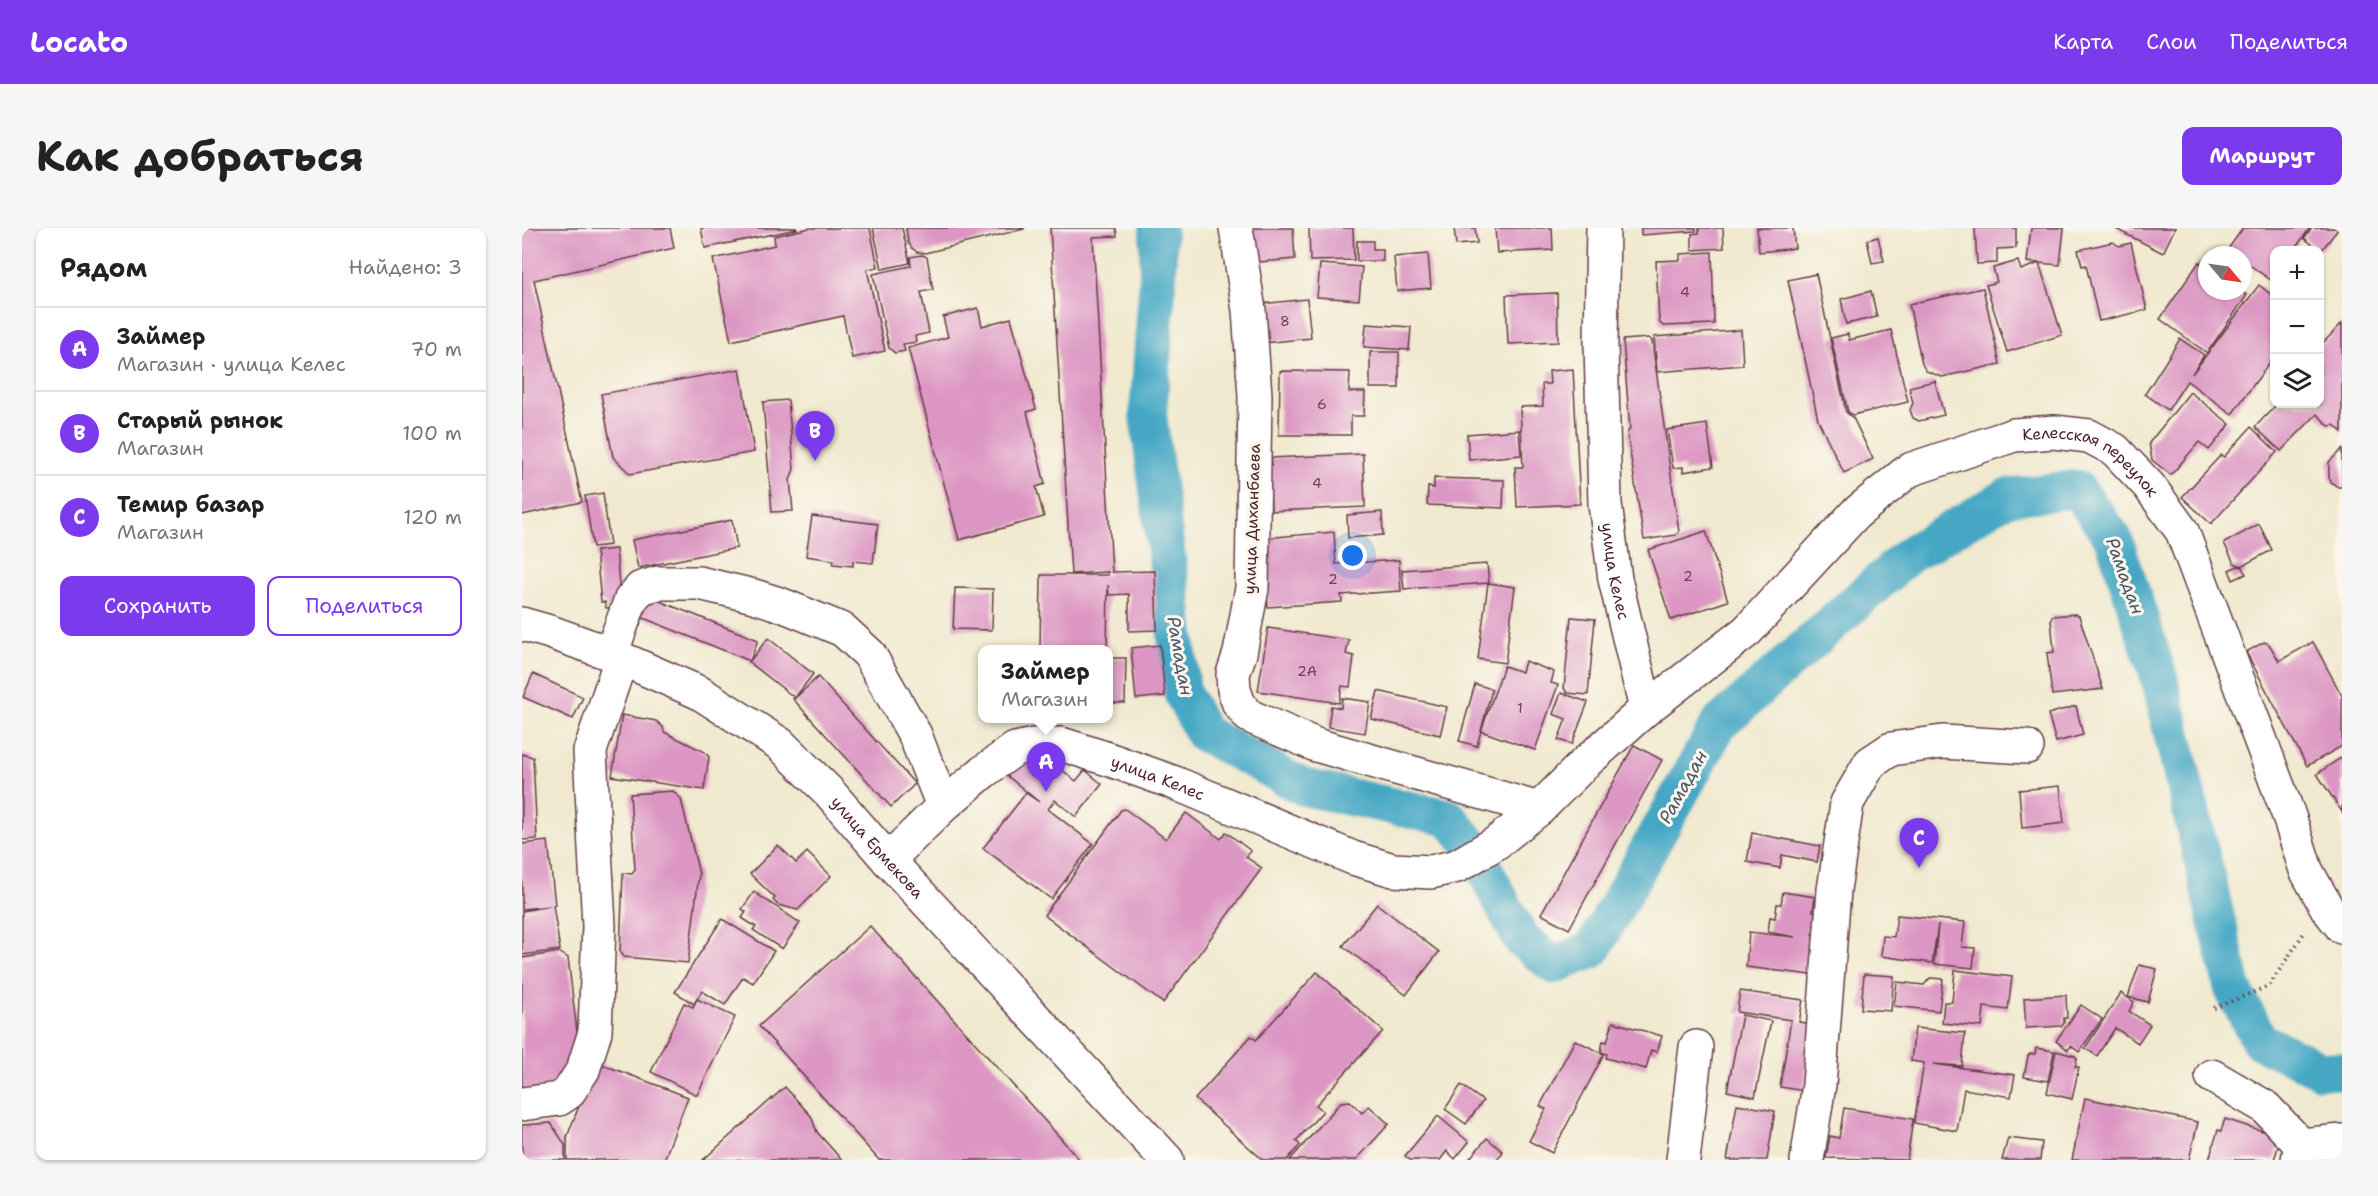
<!DOCTYPE html>
<html lang="ru">
<meta charset="utf-8">
<style>
body{margin:0;font-family:"Shantell Sans",sans-serif;background:#f6f6f6;color:#222}
.controls{position:absolute;right:18px;top:18px;display:grid;overflow:hidden;border-radius:12px;box-shadow:0 2px 4px #0004}
.controls button{width:54px;height:54px;display:grid;place-items:center;padding:0;border:0;border-bottom:2px solid #e0e0e0;background:#fff;color:#222;font:30px sans-serif}
.compass{position:absolute;left:1676px;top:18px;width:54px;height:54px;border-radius:50%;background:#fff;box-shadow:0 2px 4px #0004;rotate:119deg}
.you{position:absolute;left:831px;top:328px;width:21px;height:21px;margin:-15px;border:4px solid #fff;border-radius:50%;background:#1a73e8;box-shadow:0 0 0 9px #1a73e833}
.badge{display:grid;place-items:center;width:39px;height:39px;border-radius:50%;background:#7c3aed;color:#fff;font-size:20px;font-weight:700}
.pin{position:absolute;translate:-50% -50px;filter:drop-shadow(0 2px 3px #0008)}
.pin::after{content:'';position:absolute;top:32px;width:21px;height:18px;background:inherit;clip-path:polygon(0 0,100% 0,50% 100%)}
.popup{position:absolute;left:456px;top:417px;width:135px;height:78px;box-sizing:border-box;display:grid;place-content:center;border-radius:12px;background:#fff;filter:drop-shadow(0 2px 4px #0005);font-size:20px;white-space:nowrap;color:#767676}
.popup b{font-size:22px;color:#222}
.popup::after{content:'';position:absolute;left:50%;top:100%;margin-left:-12px;border:12px solid transparent;border-top-color:#fff}
.list{margin:0;padding:0;list-style:none}
h2{display:flex;justify-content:space-between;align-items:center;height:78px;margin:0;padding:0 24px;font-size:26px}
h2 small{font-size:20px;font-weight:400;color:#767676}
.list li{display:grid;grid-template-columns:39px 1fr auto;gap:18px;align-items:center;box-sizing:border-box;height:84px;padding:0 24px;border-top:2px solid #e0e0e0}
.list b{display:block;font-size:22px;white-space:nowrap}
.list p{margin:0;font-size:20px;white-space:nowrap;color:#767676}
.list em{font-size:20px;font-style:normal;color:#767676}
.actions{display:flex;gap:12px;padding:18px 24px}
.actions a{flex:1;padding:14px 0;border:2px solid #7c3aed;border-radius:12px;text-align:center;font-size:21px;color:#7c3aed}
.actions .main{background:#7c3aed;color:#fff}
.icon{flex:none;width:33px;height:33px;fill:none;stroke:currentColor;stroke-width:2;stroke-linecap:round;stroke-linejoin:round}
.map{position:relative;flex:none;width:1820px;height:932px;overflow:hidden;border-radius:12px}
header{display:flex;align-items:center;gap:36px;box-sizing:border-box;height:84px;padding:0 30px;background:#7c3aed;color:#fff}
header strong{font-size:28px}
nav{display:flex;gap:33px;margin-inline-start:auto;font-size:21px}
.intro{display:flex;align-items:center;justify-content:space-between;box-sizing:border-box;height:144px;padding:0 36px}
h1{margin:0;font-size:42px}
.button{padding:15px 27px;border-radius:12px;background:#7c3aed;color:#fff;font-size:21px;font-weight:700}
main{display:flex;gap:36px;padding:0 36px}
aside{flex:1;background:#fff;border-radius:12px;box-shadow:0 2px 4px #0004}
.map>svg:first-child{display:block}
.lines{fill:none;stroke-linecap:round;stroke-linejoin:round}
.canal{stroke:#44a7c4;stroke-width:38}
.building{fill:#dc96c3}
.minor-casing{stroke:#633d44;stroke-width:36}
.major-casing{stroke:#633d44;stroke-width:36}
.path{stroke:#633d44;stroke-width:4;stroke-dasharray:1.5 4.5;stroke-linecap:butt}
.minor{stroke:#fff;stroke-width:33}
.major{stroke:#fff;stroke-width:33}
.labels{text-anchor:middle;dominant-baseline:central;stroke-width:6;stroke-linejoin:round;paint-order:stroke}
.number-label{font-size:14px;fill:#6e3d51}
.street-label{font-size:16px;fill:#4a1f2b;stroke:#fbf7ec}
.water-label{font-size:18px;font-style:italic;fill:#485568;stroke:#fbf7ec}
</style>
<header>
<strong>Locato</strong>
<nav><a>Карта</a><a>Слои</a><a>Поделиться</a></nav>
</header>
<div class="intro"><h1>Как добраться</h1><a class="button">Маршрут</a></div>
<main>
<aside>
<h2>Рядом<small>Найдено: 3</small></h2>
<ul class="list">
<li><span class="badge">A</span><div><b>Займер</b><p>Магазин · улица Келес</p></div><em>70 m</em></li>
<li><span class="badge">B</span><div><b>Старый рынок</b><p>Магазин</p></div><em>100 m</em></li>
<li><span class="badge">C</span><div><b>Темир базар</b><p>Магазин</p></div><em>120 m</em></li>
</ul>
<div class="actions"><a class="main">Сохранить</a><a>Поделиться</a></div>
</aside>
<div class="map">
<svg width="1820" height="932" viewBox="0 0 1820 932">
<rect width="100%" height="100%" fill="#fbf7ec"/>
<filter id="ink" filterUnits="userSpaceOnUse"><feTurbulence type="fractalNoise" baseFrequency=".0167" numOctaves="2"/><feDisplacementMap in="SourceGraphic" scale="12" xChannelSelector="R" yChannelSelector="G"/><feConvolveMatrix kernelMatrix="1 2 1 2 8 2 1 2 1" color-interpolation-filters="sRGB"/></filter>
<filter id="wash" filterUnits="userSpaceOnUse"><feTurbulence type="fractalNoise" baseFrequency=".008" numOctaves="4" result="noise"/><feDisplacementMap in="SourceGraphic" scale="24" xChannelSelector="R" yChannelSelector="G"/><feGaussianBlur stdDeviation="1.35" result="paint"/><feColorMatrix in="noise" values="0 0 0 0 0 0 0 0 0 0 0 0 0 0 0 0 0 1.4 0 .05"/><feComposite in="paint" operator="in"/></filter>
<g filter="url(#wash)">
<rect width="100%" height="100%" fill="#f0e9cf"/>
<g class="lines">
<path class="canal" d="M636,0V47L626,187L649,360L660,464L681,505L781,559L927,590L950,618L999,711L1032,737L1070,722L1197,496L1388,326L1485,269L1555,261L1592,311L1637,449L1711,761L1738,813L1799,842L1820,843"/>
</g>
<g id="blocks">
<g class="building">
<path d="M0,0H148L152,20L12,52L60,274L0,287Z"/>
<path d="M179,0H274L275,1L183,20Z"/>
<path d="M288,0H348L356,39L345,41L363,123L330,130L321,88L209,113L191,31L253,17L252,8Z"/>
<path d="M351,0H380L388,35L360,41Z"/>
<path d="M384,0H502V1L403,25L395,24L390,20L386,14Z"/>
<path d="M528,0H594L595,8L571,9L590,344L633,343L635,402L607,403V366L587,367L586,357L585,422H518L519,347H586V344L549,346Z"/>
<path d="M723,0H771L773,31L726,35Z"/>
<path d="M787,0H831L832,32L788,33Z"/>
<path d="M932,0H953L955,15L934,17Z"/>
<path d="M973,0H1030L1031,22L975,25Z"/>
<path d="M1119,0H1174V3L1119,7Z"/>
<path d="M1177,0H1201L1202,20L1170,22V6L1177,5Z"/>
<path d="M1235,0H1271L1273,20L1237,24Z"/>
<path d="M1453,0H1494V20L1475,21V35L1455,36Z"/>
<path d="M1509,0H1542L1538,37L1505,34Z"/>
<path d="M1592,0H1653L1641,25Z"/>
<path d="M1721,0H1788L1772,22H1752V50L1750,53L1721,32V27H1714L1706,21Z"/>
<path d="M1790,0H1817L1799,23L1782,10Z"/>
<path d="M1356,9L1362,33L1350,35L1345,12Z"/>
<path d="M835,13H851V21H861V33H835Z"/>
<path d="M1591,14L1597,18L1609,15L1625,82L1577,93L1564,37L1560,38L1556,22Z"/>
<path d="M1190,24L1192,96L1141,98L1137,94L1134,33L1158,32V26Z"/>
<path d="M906,26L909,60L875,63L872,29Z"/>
<path d="M400,27L405,29L411,62L399,64L407,105L393,108L394,114L381,116L383,123L373,125L367,120L351,46L389,38L388,29Z"/>
<path d="M1496,33L1499,42L1517,35L1540,107L1485,124L1464,57L1475,54L1471,40Z"/>
<path d="M1677,34L1685,39V63H1719L1725,67L1685,125L1638,91Z"/>
<path d="M798,36L840,39L837,72L795,69Z"/>
<path d="M1294,46L1324,184L1331,190L1351,231L1322,245L1296,192L1266,52Z"/>
<path d="M1737,57L1752,69V129L1710,186L1665,153L1646,182L1623,166L1658,111L1682,127L1670,146Z"/>
<path d="M1461,60L1478,136L1420,149L1404,143L1400,136L1387,76Z"/>
<path d="M1349,63L1355,89L1324,96L1319,71Z"/>
<path d="M1035,65L1036,114L986,116L984,67Z"/>
<path d="M785,71L789,110L741,115L738,76Z"/>
<path d="M456,80L460,98L489,90L514,181L505,184L523,256L514,259L522,289L437,312L386,120L426,109L421,89Z"/>
<path d="M1820,95V204L1812,197L1807,198L1795,186L1759,223L1733,199L1755,176H1798V118Z"/>
<path d="M844,96L889,99L887,122L842,119Z"/>
<path d="M1219,102L1221,137L1135,144L1132,109Z"/>
<path d="M1369,102L1386,174L1331,187L1326,184L1309,110L1326,106L1327,112Z"/>
<path d="M1127,110L1130,113L1157,304L1154,307L1122,312L1105,205L1108,201L1101,112Z"/>
<rect x="848" y="124" width="29" height="36"/>
<path d="M218,141L232,224L108,246L91,229L79,166Z"/>
<path d="M1051,141L1058,276L995,279L993,239H1001L998,179L1021,178L1020,156H1028L1027,143Z"/>
<path d="M758,143L828,144L827,164H843L842,188H829V207H757Z"/>
<path d="M1413,153L1422,187L1397,193L1391,190L1388,182L1391,175L1387,159Z"/>
<path d="M1668,164L1708,196L1687,222L1677,214L1649,247L1630,232L1627,215Z"/>
<path d="M266,172L272,241L268,252L271,283L250,284L241,174Z"/>
<path d="M1185,196L1191,239L1161,244V239L1151,240L1145,202Z"/>
<path d="M1729,199L1755,224L1689,296L1660,269L1699,227L1702,229Z"/>
<path d="M997,202L999,227L947,232L945,206Z"/>
<path d="M1820,221V259H1816L1809,254L1807,249V234Z"/>
<path d="M841,226L843,279L749,283L747,230Z"/>
<path d="M912,250L982,252L981,280L905,277L906,259L912,260Z"/>
<path d="M81,265L88,317L71,319L63,268Z"/>
<path d="M860,284L861,307L826,310L825,287Z"/>
<path d="M290,288L356,296L351,335L331,333V338L311,336L312,332L284,328Z"/>
<path d="M210,292L215,320L116,340L110,312Z"/>
<path d="M1737,296L1750,322L1720,338L1712,335L1702,315Z"/>
<path d="M1184,303L1206,373L1149,392L1126,322Z"/>
<path d="M812,304L814,336L877,332L879,363L819,367L820,374L746,379L741,310Z"/>
<path d="M94,321L99,379L84,380L83,374H79L74,323Z"/>
<path d="M965,336L967,355L882,361L880,342Z"/>
<path d="M1716,338L1721,339L1724,346L1711,352L1707,342Z"/>
<path d="M966,355L993,359L983,435L956,431Z"/>
<path d="M433,360L471,361L470,402L431,401Z"/>
<path d="M122,367L236,412L228,433L114,387Z"/>
<path d="M1553,386L1557,388L1581,461L1530,467L1525,425L1532,424L1529,391L1530,388Z"/>
<path d="M1049,389L1073,391L1066,467L1045,465L1042,460Z"/>
<path d="M746,400L827,412L824,426L832,428L828,459L820,458L817,475L736,463Z"/>
<path d="M246,410L291,446L273,470L296,449L393,556L369,579L271,471L273,470L227,434Z"/>
<path d="M1742,414L1747,416L1757,433L1791,414L1820,468V518L1785,538L1724,424Z"/>
<path d="M638,417L643,468L614,471L609,420Z"/>
<path d="M587,430H604L603,475H587Z"/>
<path d="M1003,433L1032,444L1029,455L1036,457L1013,522L959,503L982,438L1000,444Z"/>
<path d="M11,446L61,469L51,491L1,469Z"/>
<path d="M953,456L970,461L955,518L937,513Z"/>
<path d="M856,463L925,479L918,507L849,491Z"/>
<path d="M1039,465L1066,474L1050,516L1036,512L1044,491L1031,486Z"/>
<path d="M820,470L848,474L843,505L806,499L809,478L819,480Z"/>
<path d="M1554,478L1561,507L1534,514L1526,486Z"/>
<path d="M100,487L134,493L141,499L142,504L183,524L187,529L182,562L90,548Z"/>
<path d="M1112,517L1140,532L1047,701L1019,686Z"/>
<path d="M519,525L554,553L563,542L580,556L554,589L533,572L526,581L571,616L529,671L461,620L504,565L517,574L483,546Z"/>
<path d="M0,526L11,529L15,611L0,612Z"/>
<path d="M1820,529V584L1795,546Z"/>
<path d="M1538,558L1542,595L1500,600L1497,562Z"/>
<path d="M151,563L159,571L177,646L166,735L102,729L98,723L101,645L110,646L113,641L108,566Z"/>
<path d="M603,581L644,611L664,585L699,611L704,604L729,623L724,629L740,640L641,775L522,687L599,582Z"/>
<path d="M1230,605L1298,618L1295,634L1260,627L1258,640L1225,634Z"/>
<path d="M26,613L33,677H31L38,722L0,727V683L28,678L0,681V616Z"/>
<path d="M256,617L274,635L285,624L309,648L276,682L256,677L251,672L253,670L228,646Z"/>
<path d="M232,664L278,695L260,721L231,702L234,699L220,690L224,684L220,681Z"/>
<path d="M1261,664L1293,669L1291,683L1298,684L1289,747L1224,739L1227,704L1273,709L1246,704L1248,689L1253,690L1255,676H1259Z"/>
<path d="M855,676L917,724L884,767L821,718Z"/>
<path d="M1375,687L1443,694L1440,719L1453,720L1451,740L1412,736L1416,697L1410,735L1359,728L1361,708L1372,709Z"/>
<path d="M200,691L252,723L231,755L221,749L203,777L180,763L172,776L153,764Z"/>
<path d="M348,698L558,932H357L237,798Z"/>
<path d="M37,724L46,730L57,820L50,821L53,848L43,857L0,867V730Z"/>
<path d="M1617,737L1635,741L1626,774L1606,769Z"/>
<path d="M1433,742L1490,749L1486,782L1462,779L1460,799L1420,795L1422,774H1430Z"/>
<path d="M795,744L861,803L794,877L801,883L774,913L778,917L765,932H741L673,871L729,808L734,812Z"/>
<path d="M1342,746L1372,748L1369,783L1339,781Z"/>
<path d="M1408,750L1421,751L1417,783L1372,778L1375,754L1402,757Z"/>
<path d="M1218,763L1281,772L1277,794L1292,796L1282,863L1258,859L1269,792L1215,784Z"/>
<path d="M1599,765L1612,774L1607,783L1628,797L1616,815L1593,800L1575,828L1563,820Z"/>
<path d="M1544,767L1545,790H1542V795L1540,798L1504,800L1502,770Z"/>
<path d="M175,771L213,789L175,867L129,844L162,775L171,779Z"/>
<path d="M1559,777L1580,791L1557,824L1549,818L1546,822L1534,813Z"/>
<path d="M1220,787L1249,793L1233,869L1205,863Z"/>
<path d="M1091,794L1140,808L1135,824L1129,822L1124,841L1084,830L1085,826L1079,824L1081,813L1085,814Z"/>
<path d="M1393,800L1443,805L1440,838L1411,836L1493,847L1489,869L1442,861L1435,903L1392,895L1402,835L1389,833Z"/>
<path d="M1053,812L1082,826L1030,925L1007,913L1024,881L1018,878Z"/>
<path d="M1514,820L1532,823L1526,853L1502,849L1506,828L1508,826H1513Z"/>
<path d="M1534,823L1553,828L1555,831L1553,839H1557L1550,871L1525,865Z"/>
<path d="M74,834L166,869L142,932H45V909Z"/>
<path d="M939,857L961,873L944,896L923,881Z"/>
<path d="M263,859L289,888L295,904L320,932H181Z"/>
<path d="M1563,870L1676,894L1667,932H1550Z"/>
<path d="M828,873L840,885L847,878L867,896L834,932H768L819,874Z"/>
<path d="M1215,876L1253,883L1245,932H1205Z"/>
<path d="M1322,880L1391,891L1385,932L1304,930L1308,908L1317,910Z"/>
<path d="M916,888L947,914L933,931L925,923L918,932H888L883,928Z"/>
<path d="M1703,891L1759,909L1752,932H1687L1696,902L1699,903Z"/>
<path d="M29,895L43,917V932H0V897Z"/>
<path d="M965,910L981,924L974,932H951L948,930Z"/>
<path d="M1486,910L1520,914L1518,932H1480Z"/>
</g>
</g>
</g>
<g filter="url(#ink)">
<use href="#blocks" fill-opacity="0" stroke="#633d44" stroke-width="1.5"/>
<g class="lines">
<defs>
<g id="minor">
<path d="M714,0L727,82L733,168L730,360L718,425L711,446L712,462L717,476L727,488L794,517L1017,581"/>
<path id="s1" d="M1081,0L1079,115L1083,276L1093,351L1124,481"/>
<path d="M89,426L109,371L119,360L136,355H177L232,368L260,377L321,402L347,426L393,507L421,578"/>
<path id="s2" d="M366,632L421,578L461,544L493,521L511,517L539,516L586,531L653,555L831,630L871,642L909,644L935,638L974,615L1017,581L1063,535L1124,481L1225,403L1333,286L1387,242L1492,207L1532,204L1567,208L1593,222L1627,258L1660,303L1767,588L1784,642L1805,680L1820,699"/>
<path d="M1690,848L1743,879L1779,917L1776,932"/>
<path d="M0,876L37,871L46,865L61,842L73,804L77,698L68,523L99,431"/>
<path d="M1779,917L1820,913"/>
<path d="M1161,932L1174,819"/>
<path d="M1285,932L1297,857L1312,662L1325,575L1348,535L1369,521L1421,514L1505,519"/>
</g>
<g id="major">
<path id="s3" d="M0,396L28,404L89,426L178,465L258,516L307,564L366,632L645,932"/>
</g>
</defs>
<use href="#minor" class="minor-casing"/>
<use href="#major" class="major-casing"/>
<path class="path" d="M1692,780L1747,758L1782,705"/>
<use href="#minor" class="minor"/>
<use href="#major" class="major"/>
</g>
</g>
<g class="labels">
<g class="number-label">
<text x="1163" y="64">4</text>
<text x="763" y="93">8</text>
<text x="800" y="176">6</text>
<text x="795" y="255">4</text>
<text x="1166" y="348">2</text>
<text x="811" y="351">2</text>
<text x="785" y="443">2А</text>
<text x="998" y="480">1</text>
</g>
<g class="street-label">
<text stroke="none"><textPath href="#s2" startOffset="1436">Келесская переулок</textPath></text>
<text transform="translate(730 291) rotate(-88)">улица Диханбаева</text>
<text stroke="none"><textPath href="#s1" startOffset="344">улица Келес</textPath></text>
<text stroke="none"><textPath href="#s2" startOffset="318">улица Келес</textPath></text>
<text stroke="none"><textPath href="#s3" startOffset="428">улица Ермекова</textPath></text>
</g>
<g class="water-label">
<text transform="translate(1603 348) rotate(70)">Рамадан</text>
<text transform="translate(658 428) rotate(80)">Рамадан</text>
<text transform="translate(1161 559) rotate(-61)">Рамадан</text>
</g>
</g>
</svg>
<div class="controls">
<button>+</button>
<button>−</button>
<button><svg class="icon" aria-label="layers" viewBox="0 0 24 24"><path d="M12 4l9 5-9 5-9-5zM3 14l9 5 9-5"/></svg></button>
</div>
<svg class="compass" viewBox="-18 -18 36 36"><path d="M0-13l5 13h-10z" fill="#e53935"/><path d="M0 13l5-13h-10z" fill="#767676"/></svg>
<div class="you"></div>
<div class="pin badge" style="left:524px;top:564px">A</div>
<div class="popup"><b>Займер</b>Магазин</div>
<div class="pin badge" style="left:293px;top:233px">B</div>
<div class="pin badge" style="left:1397px;top:640px">C</div>
</div>
</main>
